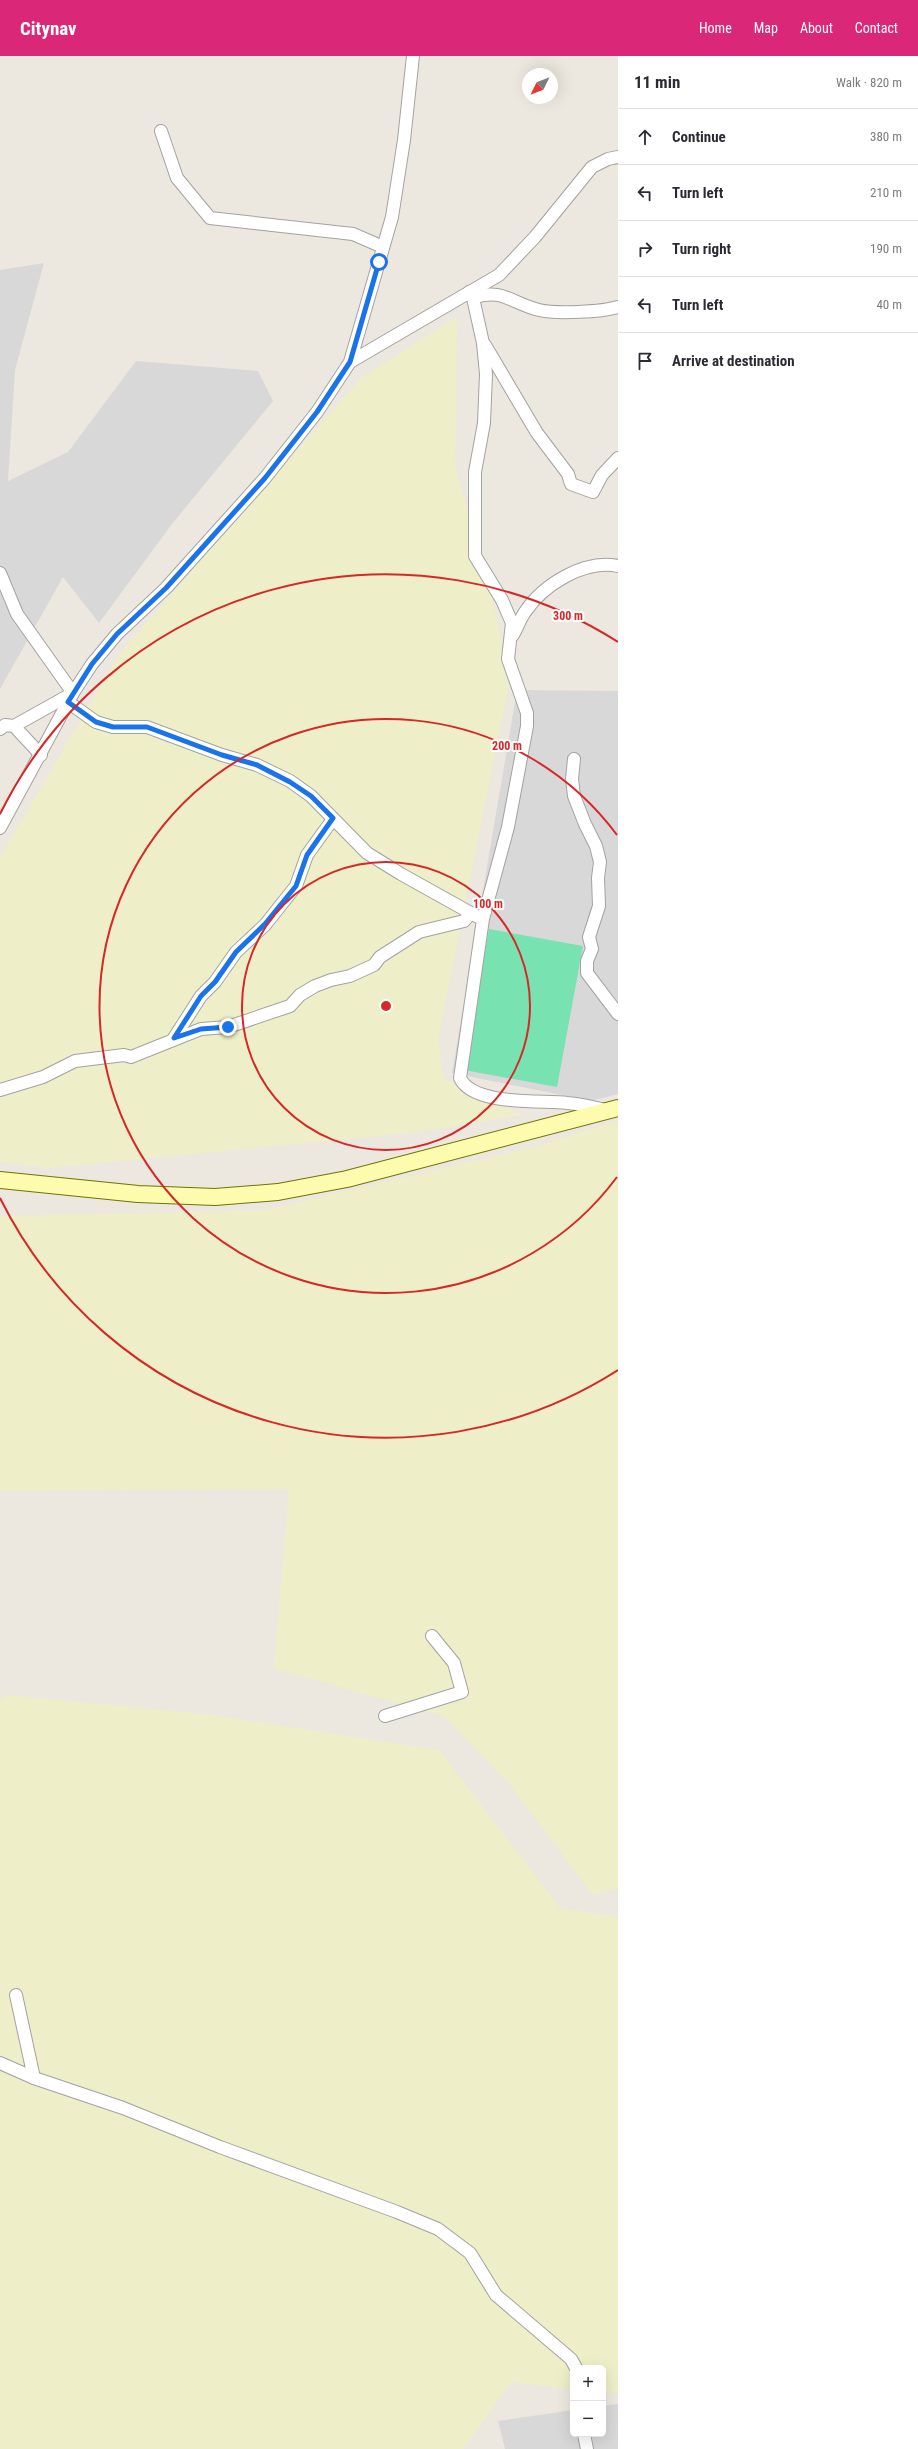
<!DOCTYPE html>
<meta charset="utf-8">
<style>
body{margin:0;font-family:"Roboto Condensed",sans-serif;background:#f7f7f7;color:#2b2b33}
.controls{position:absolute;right:12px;bottom:12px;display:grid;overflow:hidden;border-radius:6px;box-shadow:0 4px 16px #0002}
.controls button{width:36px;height:36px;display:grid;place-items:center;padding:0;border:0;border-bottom:1px solid #e1e1e2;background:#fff;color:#2b2b33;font:20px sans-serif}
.compass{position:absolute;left:522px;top:12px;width:36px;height:36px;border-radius:50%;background:#fff;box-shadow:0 4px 16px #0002;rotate:227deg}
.stop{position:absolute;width:12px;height:12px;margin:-9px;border:3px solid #1a73e8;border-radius:50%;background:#fff}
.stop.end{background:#1a73e8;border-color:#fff;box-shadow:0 1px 4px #0008}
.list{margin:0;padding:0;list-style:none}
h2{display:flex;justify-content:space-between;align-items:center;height:52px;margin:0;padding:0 16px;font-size:17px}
h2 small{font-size:13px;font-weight:400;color:#7c7c81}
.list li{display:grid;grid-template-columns:26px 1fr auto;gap:12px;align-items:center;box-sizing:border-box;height:56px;padding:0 16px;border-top:1px solid #e1e1e2}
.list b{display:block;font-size:15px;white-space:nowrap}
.list em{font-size:13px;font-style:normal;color:#7c7c81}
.icon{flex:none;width:22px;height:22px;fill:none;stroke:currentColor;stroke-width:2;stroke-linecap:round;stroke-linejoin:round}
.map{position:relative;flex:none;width:618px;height:2393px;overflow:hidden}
header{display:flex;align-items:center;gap:24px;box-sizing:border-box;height:56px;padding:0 20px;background:#db2777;color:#fff}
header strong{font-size:19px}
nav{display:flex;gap:22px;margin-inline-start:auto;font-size:14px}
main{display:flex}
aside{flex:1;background:#fff}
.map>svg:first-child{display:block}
.residential{fill:#d9d8d8}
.farmland{fill:#eeeec9}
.pitch{fill:#78e2b1}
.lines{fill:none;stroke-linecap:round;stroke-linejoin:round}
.street-casing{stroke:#a2a2a2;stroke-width:14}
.secondary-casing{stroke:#6f7400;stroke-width:18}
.street{stroke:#fff;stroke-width:12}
.secondary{stroke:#fcfbae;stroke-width:16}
.route{stroke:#1a73e8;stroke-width:5}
.ring{fill:none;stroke:#d62828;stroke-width:2}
.centre{fill:#d62828;stroke:#fff;stroke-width:2}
.ring-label{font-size:12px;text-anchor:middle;font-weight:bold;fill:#d62828;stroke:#fff;stroke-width:4;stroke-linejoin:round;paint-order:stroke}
</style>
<header>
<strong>Citynav</strong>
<nav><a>Home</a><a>Map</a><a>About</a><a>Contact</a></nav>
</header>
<main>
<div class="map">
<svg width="618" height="2393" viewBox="0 0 618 2393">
<rect width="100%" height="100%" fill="#ede8df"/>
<g class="residential">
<path d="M44,207L15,314L8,425L68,396L136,305L258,315L273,345L172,468L99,567L63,521L0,633V214Z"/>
<path d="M517,634L618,635V1038L591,1045L452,1017Z"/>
<path d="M618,2348V2393H505L498,2365L573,2354V2378H603V2350Z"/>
</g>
<g class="farmland">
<path d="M457,261L455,411L492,540L509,626L438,984L443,1022L522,1059L417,1076L49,1112L0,1106V802L120,597L361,322Z"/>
<path d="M618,1065V1833L592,1838L508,1726L443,1660L274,1612L289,1433L0,1435V1160L266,1154L537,1090Z"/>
<path d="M7,1639L213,1659L439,1694L560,1852L618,1861V2338L603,2336V2312H573V2333L511,2326L463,2393H0V1643Z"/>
</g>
<path class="pitch" d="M489,873L583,890L557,1031L464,1014Z"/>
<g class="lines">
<defs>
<g id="street">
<path d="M161,75L177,122L210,162L353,178L383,191"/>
<path d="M469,236L473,242L483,287L486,318L484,367L475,416V500L502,544L512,567L508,603L527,657V670L508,771L483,863L460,1022C473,1050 541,1044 567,1047C580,1048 593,1051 606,1054"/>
<path d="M473,242C501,231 513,248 539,254C555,258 603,256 618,251"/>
<path d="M485,289L537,377L568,418L571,428L593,436L602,419L618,402"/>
<path d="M350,306L499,219L535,181L592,111L608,103L618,101"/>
<path d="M0,517L17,558L73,637L14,670"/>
<path d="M513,579C517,572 520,563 525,556C543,529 584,503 618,510"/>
<path d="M68,646L96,666L113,671H147L222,699L257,709L290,725L311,740L367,797L401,818L478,861"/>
<path d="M0,673L5,669L14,670L41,699"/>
<path d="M574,703L572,723L574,740L585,768L596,790L600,806L598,822L599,850L589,881L592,893L587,905V917L618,958"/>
<path d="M0,772L73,637L92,608L117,578L166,532L265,422L317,356L350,306L392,161L404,84L413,0"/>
<path d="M174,982L201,940L215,926L236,896L265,869L296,830L307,799L333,763"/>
<path d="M0,1034L43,1021L75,1005L124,999L131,1001L201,973L228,971L290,950L300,939L315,930L331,924L350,920L374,909L380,901L419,876L464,865L470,858"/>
<path d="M385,1660L462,1636L454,1607L432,1580"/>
<path d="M16,1939L34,2022"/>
<path d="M0,2007L34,2022L123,2052L220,2091L397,2156L438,2173L470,2197L496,2239L571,2303L576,2312"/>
<path d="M584,2378L587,2393"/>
</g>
<path id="secondary" d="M0,1124L138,1138L215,1141L278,1136L347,1123L618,1052"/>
</defs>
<use href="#street" class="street-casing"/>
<use href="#secondary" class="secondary-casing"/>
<use href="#street" class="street"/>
<use href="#secondary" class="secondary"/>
</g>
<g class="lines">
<path class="route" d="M228,971L201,973L174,982L201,940L215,926L236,896L265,868L296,830L307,799L333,762L311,740L290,726L257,709L222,699L147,671H113L96,666L68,646L92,608L117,578L166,532L265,422L317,356L350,306L379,206"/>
</g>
<g class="ring">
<circle cx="386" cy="950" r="144"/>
<path d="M617 1121A287 287 0 1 1 617 779"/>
<path d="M618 1314A431 431 0 0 1 0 1142M0 758A431 431 0 0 1 618 586"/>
</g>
<circle cx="386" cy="950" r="6" class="centre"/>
<g class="ring-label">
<text x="568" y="564">300 m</text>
<text x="507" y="694">200 m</text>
<text x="488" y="852">100 m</text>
</g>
</svg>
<div class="controls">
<button>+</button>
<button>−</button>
</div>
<svg class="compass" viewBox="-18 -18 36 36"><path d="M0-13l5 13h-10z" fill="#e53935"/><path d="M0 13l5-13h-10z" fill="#7c7c81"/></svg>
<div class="stop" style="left:379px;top:206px"></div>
<div class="stop end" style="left:228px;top:971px"></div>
</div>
<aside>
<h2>11 min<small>Walk · 820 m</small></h2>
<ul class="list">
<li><svg class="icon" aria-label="ahead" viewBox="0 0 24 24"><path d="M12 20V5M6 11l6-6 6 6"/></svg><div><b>Continue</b></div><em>380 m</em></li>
<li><svg class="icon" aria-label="left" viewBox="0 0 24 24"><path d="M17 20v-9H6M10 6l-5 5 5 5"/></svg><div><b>Turn left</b></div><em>210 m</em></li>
<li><svg class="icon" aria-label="right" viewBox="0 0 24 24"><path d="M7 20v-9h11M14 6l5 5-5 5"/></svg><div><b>Turn right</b></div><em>190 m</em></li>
<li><svg class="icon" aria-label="left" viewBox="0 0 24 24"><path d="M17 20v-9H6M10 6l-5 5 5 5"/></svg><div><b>Turn left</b></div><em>40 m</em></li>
<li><svg class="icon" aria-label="arrive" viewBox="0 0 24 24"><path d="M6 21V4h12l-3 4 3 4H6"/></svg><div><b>Arrive at destination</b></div></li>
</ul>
</aside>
</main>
